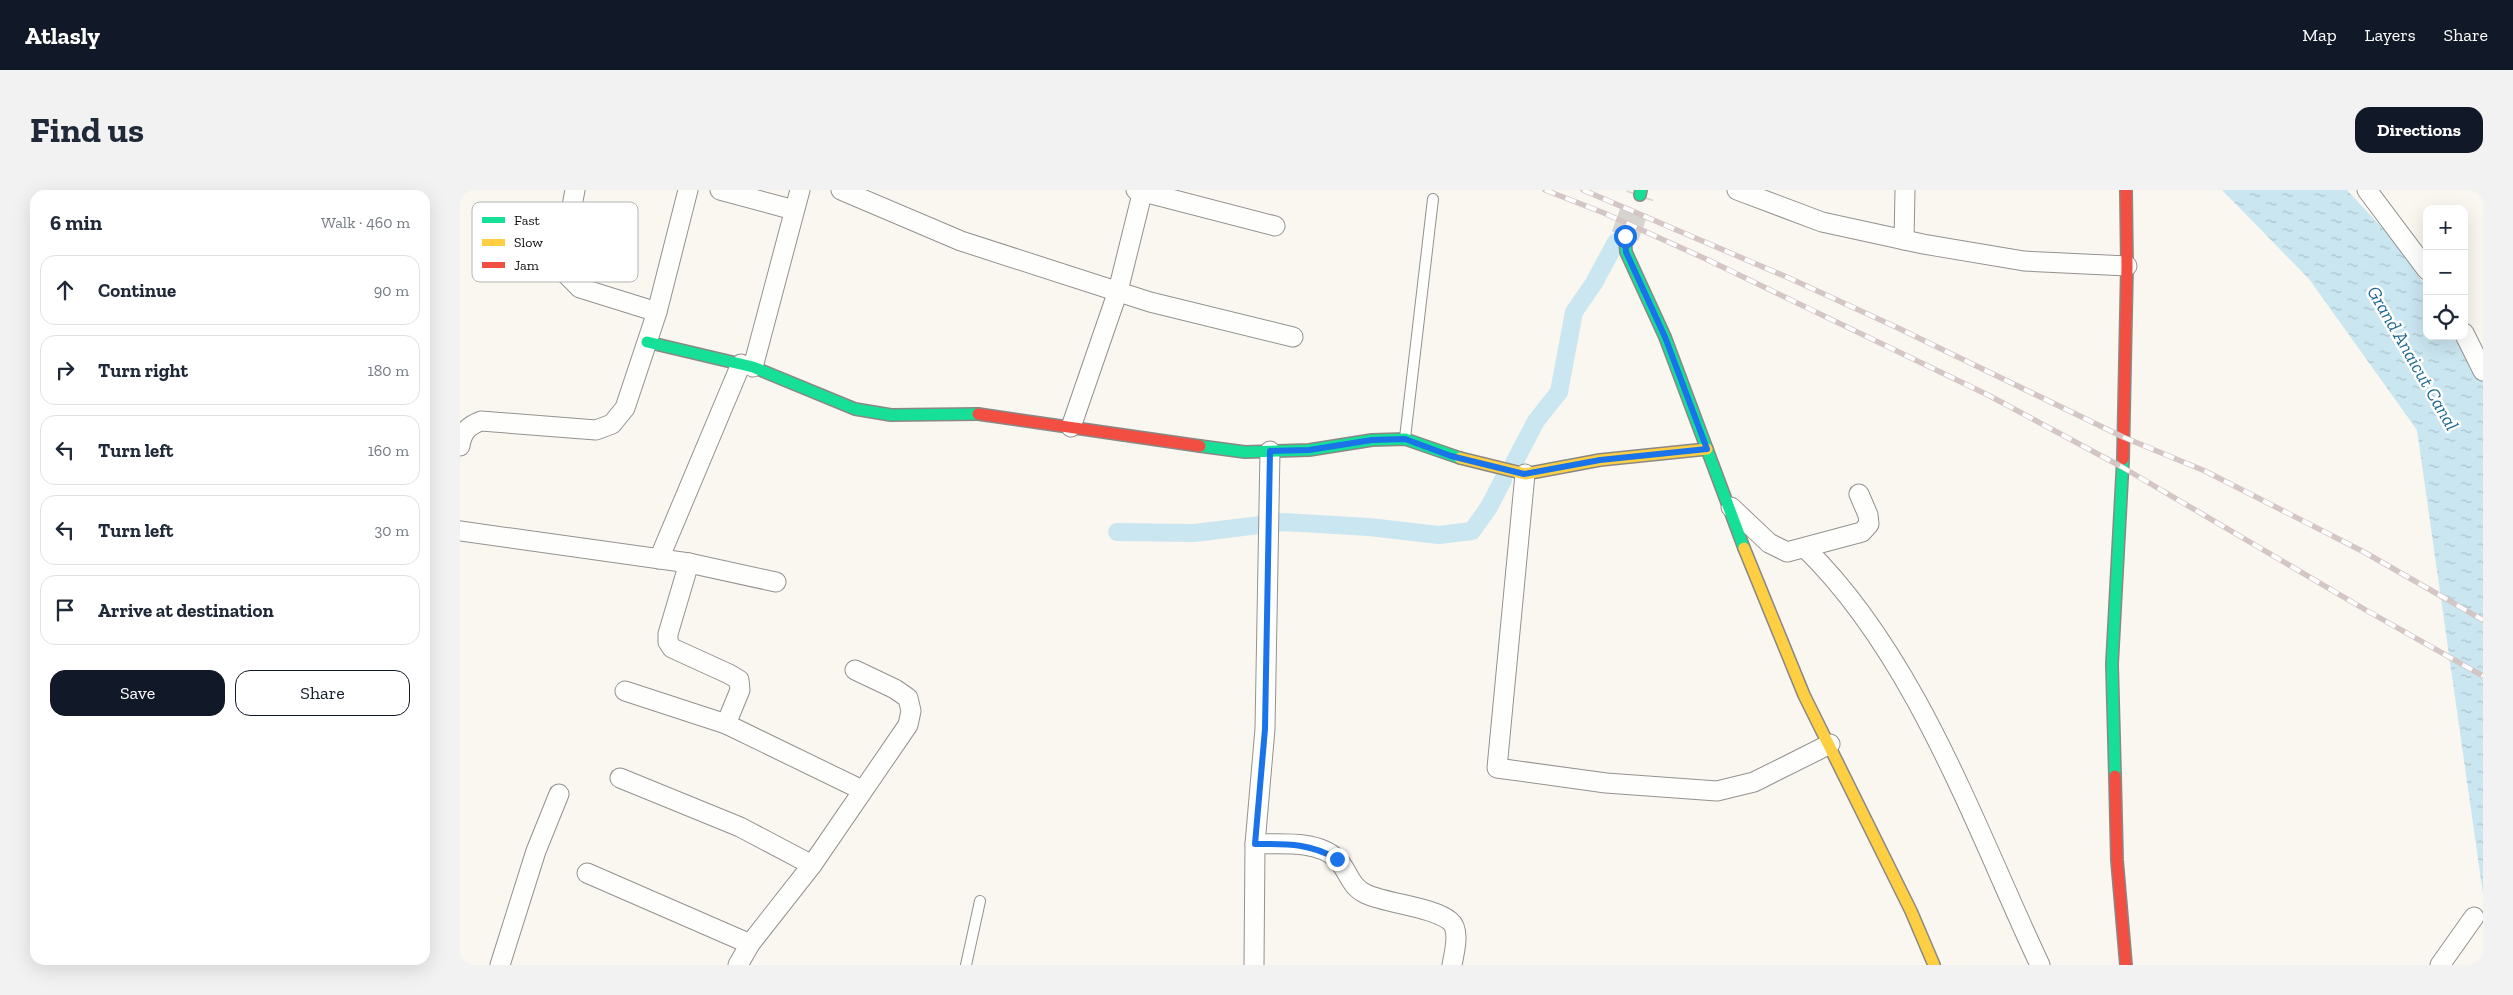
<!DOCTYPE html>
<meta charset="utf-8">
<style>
body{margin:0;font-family:"Zilla Slab",serif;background:#f2f2f3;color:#1f2937}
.controls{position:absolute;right:15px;top:15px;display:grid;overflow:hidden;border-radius:10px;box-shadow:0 5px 20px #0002}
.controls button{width:45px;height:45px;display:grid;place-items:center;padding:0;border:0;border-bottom:1px solid #e0e1e3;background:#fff;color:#1f2937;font:25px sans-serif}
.stop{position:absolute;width:15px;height:15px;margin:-11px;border:4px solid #1a73e8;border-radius:50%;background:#fff}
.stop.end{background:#1a73e8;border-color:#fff;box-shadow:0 1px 5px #0008}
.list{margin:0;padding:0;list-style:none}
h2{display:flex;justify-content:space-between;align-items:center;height:65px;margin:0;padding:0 20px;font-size:21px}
h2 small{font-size:16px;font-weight:400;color:#747a83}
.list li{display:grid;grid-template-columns:32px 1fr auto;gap:15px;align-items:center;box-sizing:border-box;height:70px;margin:0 10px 10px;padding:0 10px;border:1px solid #e0e1e3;border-radius:15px}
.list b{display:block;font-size:19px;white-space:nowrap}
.list em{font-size:16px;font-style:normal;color:#747a83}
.actions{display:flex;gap:10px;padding:15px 20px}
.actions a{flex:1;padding:11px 0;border:1px solid #111827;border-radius:15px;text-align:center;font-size:18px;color:#111827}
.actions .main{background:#111827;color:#fff}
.icon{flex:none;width:28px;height:28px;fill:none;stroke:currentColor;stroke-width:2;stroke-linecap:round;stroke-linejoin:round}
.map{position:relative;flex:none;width:2023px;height:775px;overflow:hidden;border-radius:15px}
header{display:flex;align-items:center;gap:30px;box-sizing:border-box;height:70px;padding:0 25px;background:#111827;color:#fff}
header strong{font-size:24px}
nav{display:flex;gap:28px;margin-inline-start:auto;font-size:18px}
.intro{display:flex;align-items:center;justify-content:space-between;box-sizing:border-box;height:120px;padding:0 30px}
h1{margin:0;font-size:35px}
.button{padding:12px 22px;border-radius:15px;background:#111827;color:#fff;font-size:18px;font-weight:700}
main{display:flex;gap:30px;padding:0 30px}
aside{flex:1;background:#fff;border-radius:15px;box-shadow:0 5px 20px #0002}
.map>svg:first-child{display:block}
.water{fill:url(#water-ripples)}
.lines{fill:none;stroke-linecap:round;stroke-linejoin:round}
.canal{stroke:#cae6f1;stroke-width:18}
.secondary-tunnel{stroke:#d6d4ce;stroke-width:28;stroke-dasharray:28 14;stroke-linecap:butt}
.lane-casing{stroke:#93928f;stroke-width:12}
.street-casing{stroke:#93928f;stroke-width:21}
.fast-casing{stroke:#8a8885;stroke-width:14}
.slow-casing{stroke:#8a8885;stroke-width:14}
.jam-casing{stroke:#8a8885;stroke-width:14}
.lane{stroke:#fefefd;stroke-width:10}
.street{stroke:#fefefd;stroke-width:19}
.fast{stroke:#16e098;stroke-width:11}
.slow{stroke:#ffcf43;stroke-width:11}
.jam{stroke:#f24e42;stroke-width:11}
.rail-casing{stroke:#d5c6c6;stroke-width:5.5}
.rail{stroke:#fff;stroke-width:4;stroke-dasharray:11;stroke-linecap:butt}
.route{stroke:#1a73e8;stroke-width:6}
.labels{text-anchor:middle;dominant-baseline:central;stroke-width:5;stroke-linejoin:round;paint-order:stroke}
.water-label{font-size:19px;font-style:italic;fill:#1f6893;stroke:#fff}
.key{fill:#fff;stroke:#b6b6b6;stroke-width:1}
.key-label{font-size:14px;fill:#0c0c0c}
</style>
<header>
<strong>Atlasly</strong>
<nav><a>Map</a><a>Layers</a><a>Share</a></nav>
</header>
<div class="intro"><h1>Find us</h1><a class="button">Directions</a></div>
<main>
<aside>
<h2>6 min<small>Walk · 460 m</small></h2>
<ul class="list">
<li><svg class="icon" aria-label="ahead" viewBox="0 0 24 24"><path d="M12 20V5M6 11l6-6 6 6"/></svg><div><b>Continue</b></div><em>90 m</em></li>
<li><svg class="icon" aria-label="right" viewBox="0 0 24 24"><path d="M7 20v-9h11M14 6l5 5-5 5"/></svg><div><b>Turn right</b></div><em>180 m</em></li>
<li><svg class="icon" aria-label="left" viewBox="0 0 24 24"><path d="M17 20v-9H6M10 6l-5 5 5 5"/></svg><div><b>Turn left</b></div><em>160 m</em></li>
<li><svg class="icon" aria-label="left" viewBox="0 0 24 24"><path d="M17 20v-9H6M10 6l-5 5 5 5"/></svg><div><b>Turn left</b></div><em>30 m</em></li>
<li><svg class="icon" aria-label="arrive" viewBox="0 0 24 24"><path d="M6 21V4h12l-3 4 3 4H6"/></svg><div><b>Arrive at destination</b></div></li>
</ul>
<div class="actions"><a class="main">Save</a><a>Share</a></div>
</aside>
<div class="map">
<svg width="2023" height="775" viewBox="0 0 2023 775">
<defs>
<pattern id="water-ripples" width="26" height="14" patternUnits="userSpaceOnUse" patternTransform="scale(1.25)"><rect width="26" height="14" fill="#cae6f1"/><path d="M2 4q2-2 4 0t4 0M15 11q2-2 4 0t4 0" fill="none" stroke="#acc4cd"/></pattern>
</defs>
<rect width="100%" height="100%" fill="#faf7f0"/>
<path class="water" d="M1762,0H1887L1939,56L1967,99V146H1997L2023,187V704L1957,240L1849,89Z"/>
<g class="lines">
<g class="canal">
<path d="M1054,273L1076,231L1099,202L1114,122L1134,93L1156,52"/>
<path d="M657,342L734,343L824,332L909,337L979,345L1012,341L1029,317L1043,290"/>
</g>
<path class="secondary-tunnel" d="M1165,46L1180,5"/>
<defs>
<g id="lane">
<path d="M945,248L973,9"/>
<path d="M506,775L520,711"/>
</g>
<g id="street">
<path d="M115,0L103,64L105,83L120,98L197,122"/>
<path d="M260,0L334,20"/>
<path d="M381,0L501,51L690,112L833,147"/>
<path d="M676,0L815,36"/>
<path d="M1277,0L1362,32L1463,54L1564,71L1667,76"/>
<path d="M1907,0L1967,80"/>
<path d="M1444,50L1445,0"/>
<path d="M2004,143L2023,181"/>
<path d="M293,177L340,0"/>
<path d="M611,237L658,101L683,0"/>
<path d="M0,256C2,242 8,236 21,231L136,240L152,234L165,218L197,122L228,0"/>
<path d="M1065,284L1037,578L1146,593L1257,601L1294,592L1370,554"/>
<path d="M1271,317L1309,353L1327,362L1402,342L1409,334L1408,325L1399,304"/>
<path d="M0,341L229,373L208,444V452L212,458L269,484L279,490L280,500L266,534"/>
<path d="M1345,358C1456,466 1515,637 1580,775"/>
<path d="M199,369L281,174"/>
<path d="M229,373L316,392"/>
<path d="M165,501L266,534L402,600"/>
<path d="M160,588L280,637L352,675"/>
<path d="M795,654C820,654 858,650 877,669C889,681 889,696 906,704C928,714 973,717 990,731C1001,740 994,763 992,775"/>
<path d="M127,683L290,754"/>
<path d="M40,775L76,661L99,604"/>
<path d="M278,775L290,754L352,675L448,535L451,521L448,508L435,499L395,480"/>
<path d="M794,775L795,654L805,539L810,261"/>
<path d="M1980,775L2014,727"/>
</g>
<g id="fast">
<path d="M1180,5L1181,0"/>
<path d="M1165,46L1166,62L1205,147L1284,358"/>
<path d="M187,152L293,177L395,219L431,225L518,224"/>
<path d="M740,256L785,262L849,260L912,250L945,249L1000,268"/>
<path d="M1655,586L1652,474L1663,269"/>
</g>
<g id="slow">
<path d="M1000,268L1065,284L1140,270L1247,259"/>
<path d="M1284,358L1344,505L1451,721L1474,775"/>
</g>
<g id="jam">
<path d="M518,224L740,256"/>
<path d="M1663,269L1667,76L1666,0"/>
<path d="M1655,586L1657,670L1666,775"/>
</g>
</defs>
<use href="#lane" class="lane-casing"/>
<use href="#street" class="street-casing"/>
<use href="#fast" class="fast-casing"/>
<use href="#slow" class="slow-casing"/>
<use href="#jam" class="jam-casing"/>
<use href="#lane" class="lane"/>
<use href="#street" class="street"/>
<use href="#fast" class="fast"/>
<use href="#slow" class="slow"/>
<use href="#jam" class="jam"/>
<defs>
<g id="rail">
<path d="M1085,0L1144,23L1246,69L1528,205L1662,277L1904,419L2023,486"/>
<path d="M1123,0L1329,88L1438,138L1663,247L1745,281L1904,362L2023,430"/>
</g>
</defs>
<use href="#rail" class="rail-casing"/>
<use href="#rail" class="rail"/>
</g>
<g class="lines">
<path class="route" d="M877,669C849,653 827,654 795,654L805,539L810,261L849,260L912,250L945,249L991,266L1064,284L1140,270L1247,259L1205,147L1166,62L1165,46"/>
</g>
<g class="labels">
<g class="water-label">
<text transform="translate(1953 168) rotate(60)">Grand Anaicut Canal</text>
</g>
</g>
<rect x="12" y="12" width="166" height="80" rx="8" class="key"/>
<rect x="22" y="27" width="23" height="6" fill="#16e098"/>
<rect x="22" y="49" width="23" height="7" fill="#ffcf43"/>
<rect x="22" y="72" width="23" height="6" fill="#f24e42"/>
<g class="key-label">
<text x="54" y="35">Fast</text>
<text x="54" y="57">Slow</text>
<text x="54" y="80">Jam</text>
</g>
</svg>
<div class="controls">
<button>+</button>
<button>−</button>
<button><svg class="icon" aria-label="locate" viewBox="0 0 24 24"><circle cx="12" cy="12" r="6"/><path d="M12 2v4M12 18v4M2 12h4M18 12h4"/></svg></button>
</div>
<div class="stop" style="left:1165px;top:46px"></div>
<div class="stop end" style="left:877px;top:669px"></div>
</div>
</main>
